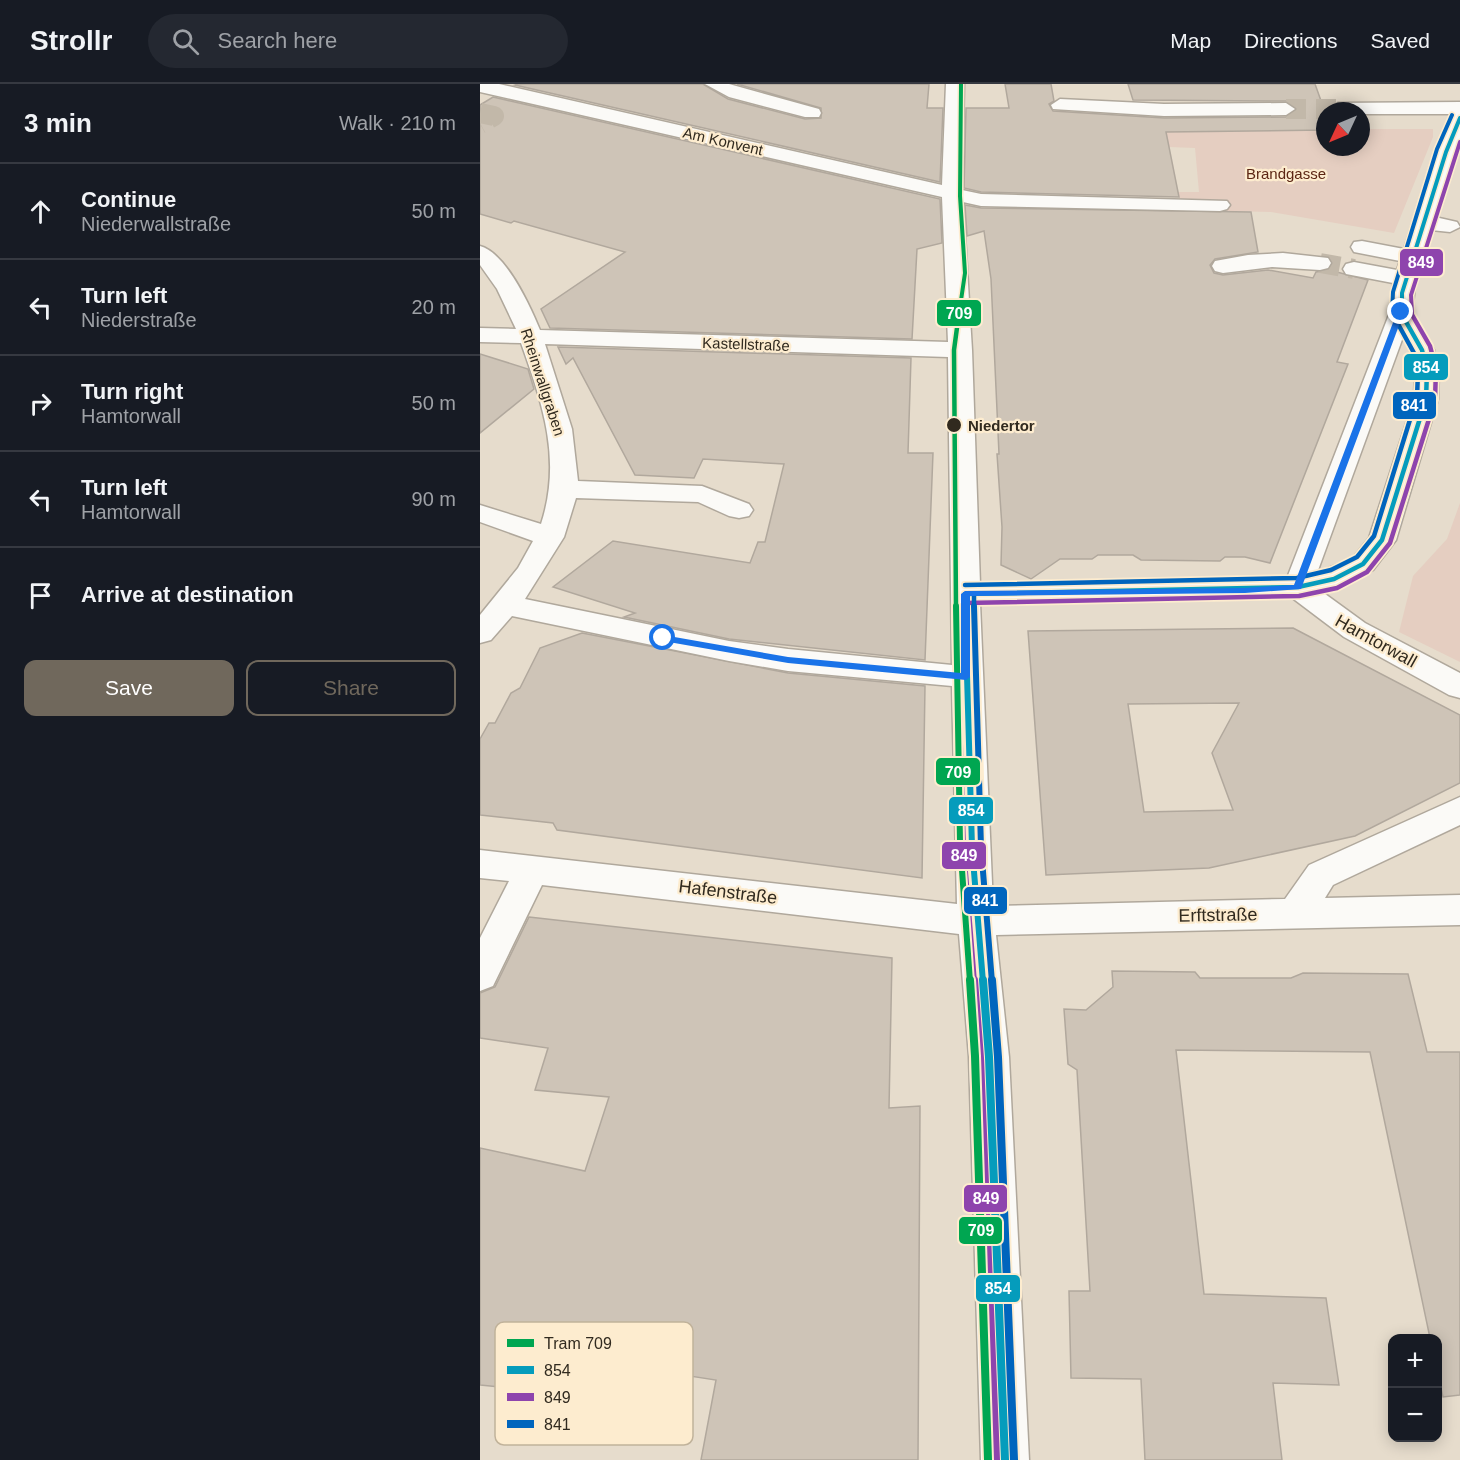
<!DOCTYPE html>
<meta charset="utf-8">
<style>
body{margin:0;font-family:Arial,sans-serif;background:#242831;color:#f1f3f6}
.controls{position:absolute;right:18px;bottom:18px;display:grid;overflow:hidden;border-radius:12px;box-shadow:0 3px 15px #0003}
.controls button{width:54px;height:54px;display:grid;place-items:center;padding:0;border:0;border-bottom:2px solid #363941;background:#171b24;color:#f1f3f6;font:30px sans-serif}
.compass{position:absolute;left:836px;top:18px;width:54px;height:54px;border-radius:50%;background:#171b24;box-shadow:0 3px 15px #0003;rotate:226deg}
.stop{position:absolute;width:18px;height:18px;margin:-14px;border:4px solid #1a73e8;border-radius:50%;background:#fff}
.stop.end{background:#1a73e8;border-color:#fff;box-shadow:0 2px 6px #0008}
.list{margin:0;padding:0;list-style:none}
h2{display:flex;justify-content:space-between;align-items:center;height:78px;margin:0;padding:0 24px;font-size:26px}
h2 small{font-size:20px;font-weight:400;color:#9ea1a6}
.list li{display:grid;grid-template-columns:39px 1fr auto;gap:18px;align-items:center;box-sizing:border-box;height:96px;padding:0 24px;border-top:2px solid #363941}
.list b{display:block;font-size:22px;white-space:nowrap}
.list p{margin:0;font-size:20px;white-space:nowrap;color:#9ea1a6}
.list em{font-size:20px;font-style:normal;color:#9ea1a6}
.actions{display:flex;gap:12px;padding:18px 24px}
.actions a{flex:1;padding:14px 0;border:2px solid #70685c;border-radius:12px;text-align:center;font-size:21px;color:#70685c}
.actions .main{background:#70685c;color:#fff}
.icon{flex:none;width:33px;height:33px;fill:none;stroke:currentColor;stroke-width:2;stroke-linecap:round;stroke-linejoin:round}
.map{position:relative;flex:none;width:980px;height:1376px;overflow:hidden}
header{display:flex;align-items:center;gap:36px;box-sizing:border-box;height:84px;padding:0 30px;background:#171b24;border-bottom:2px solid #363941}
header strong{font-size:28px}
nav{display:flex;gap:33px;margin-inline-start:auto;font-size:21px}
.search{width:420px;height:54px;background:#242831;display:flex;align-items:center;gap:15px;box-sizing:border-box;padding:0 21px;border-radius:33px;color:#9ea1a6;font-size:22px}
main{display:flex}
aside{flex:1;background:#171b24}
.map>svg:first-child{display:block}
.green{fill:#e5cec1}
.building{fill:#cec4b7;stroke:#b1a89d;stroke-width:1.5;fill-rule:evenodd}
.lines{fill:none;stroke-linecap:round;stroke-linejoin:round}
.minor-tunnel{stroke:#c2b8a9;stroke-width:20;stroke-dasharray:20 10;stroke-linecap:butt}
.minor-casing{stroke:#b0a89c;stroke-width:3}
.minor{fill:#fbfaf7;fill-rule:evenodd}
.bus-1-far3-casing{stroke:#fdeccf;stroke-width:7}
.bus-1-far2-casing{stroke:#fdeccf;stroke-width:8}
.bus-1-far1-casing{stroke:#fdeccf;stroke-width:10}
.bus-1-casing{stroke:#fdeccf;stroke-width:12}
.bus-2-far3-casing{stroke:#fdeccf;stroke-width:7}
.bus-2-far2-casing{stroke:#fdeccf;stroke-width:8}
.bus-2-far1-casing{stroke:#fdeccf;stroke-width:10}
.bus-2-casing{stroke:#fdeccf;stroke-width:12}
.bus-3-far3-casing{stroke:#fdeccf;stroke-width:7}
.bus-3-far2-casing{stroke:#fdeccf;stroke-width:8}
.bus-3-far1-casing{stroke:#fdeccf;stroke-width:10}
.bus-3-casing{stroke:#fdeccf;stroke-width:12}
.bus-1-far3{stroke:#059cbc;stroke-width:4}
.bus-1-far2{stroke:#059cbc;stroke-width:4.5}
.bus-1-far1{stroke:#059cbc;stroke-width:6}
.bus-1{stroke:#059cbc;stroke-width:8}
.bus-2-far3{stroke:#8e44ad;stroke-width:4}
.bus-2-far2{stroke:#8e44ad;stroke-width:4.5}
.bus-2-far1{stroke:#8e44ad;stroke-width:6}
.bus-2{stroke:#8e44ad;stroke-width:8}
.bus-3-far3{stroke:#0065bd;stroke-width:4}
.bus-3-far2{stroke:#0065bd;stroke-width:4.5}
.bus-3-far1{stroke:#0065bd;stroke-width:6}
.bus-3{stroke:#0065bd;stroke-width:8}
.tram-1-far3-casing{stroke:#fdeccf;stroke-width:7}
.tram-1-far2-casing{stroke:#fdeccf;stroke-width:8}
.tram-1-far1-casing{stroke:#fdeccf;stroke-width:10}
.tram-1-casing{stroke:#fdeccf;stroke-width:12}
.tram-1-far3{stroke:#00a651;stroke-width:4}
.tram-1-far2{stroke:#00a651;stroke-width:4.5}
.tram-1-far1{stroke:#00a651;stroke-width:6}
.tram-1{stroke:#00a651;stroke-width:8}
.route{fill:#1a73e8}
.stop-dot{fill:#312a1f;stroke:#fdeccf;stroke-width:2}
.labels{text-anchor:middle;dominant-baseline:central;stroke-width:4.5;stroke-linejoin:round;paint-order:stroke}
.far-street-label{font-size:15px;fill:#312a1f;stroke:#fdeccf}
.far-park-label{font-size:15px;fill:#5c2614;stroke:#fdeccf}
.far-stop-label{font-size:15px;font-weight:bold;fill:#312a1f;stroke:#fdeccf;text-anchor:start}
.street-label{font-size:18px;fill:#312a1f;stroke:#fdeccf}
.key{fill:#fdeccf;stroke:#c0b29a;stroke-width:1.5}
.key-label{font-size:16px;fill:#312a1f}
.line-badge{stroke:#fdeccf;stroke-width:2}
.badge-label{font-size:16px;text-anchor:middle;font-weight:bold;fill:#fff}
</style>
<header>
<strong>Strollr</strong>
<div class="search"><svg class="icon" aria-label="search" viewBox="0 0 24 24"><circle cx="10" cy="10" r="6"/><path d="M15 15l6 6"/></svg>Search here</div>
<nav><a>Map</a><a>Directions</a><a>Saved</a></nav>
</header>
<main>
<aside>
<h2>3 min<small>Walk · 210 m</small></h2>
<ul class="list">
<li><svg class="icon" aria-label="ahead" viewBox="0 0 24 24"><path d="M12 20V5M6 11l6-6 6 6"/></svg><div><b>Continue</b><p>Niederwallstraße</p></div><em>50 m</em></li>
<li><svg class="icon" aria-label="left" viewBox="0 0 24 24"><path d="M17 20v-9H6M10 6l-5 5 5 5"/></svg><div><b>Turn left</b><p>Niederstraße</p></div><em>20 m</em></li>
<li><svg class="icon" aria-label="right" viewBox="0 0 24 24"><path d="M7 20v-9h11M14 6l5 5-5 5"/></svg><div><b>Turn right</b><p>Hamtorwall</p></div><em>50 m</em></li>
<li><svg class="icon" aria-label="left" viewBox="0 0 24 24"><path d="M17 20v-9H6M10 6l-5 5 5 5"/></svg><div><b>Turn left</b><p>Hamtorwall</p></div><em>90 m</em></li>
<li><svg class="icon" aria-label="arrive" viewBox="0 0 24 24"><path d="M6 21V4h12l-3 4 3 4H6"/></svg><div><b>Arrive at destination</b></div></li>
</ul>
<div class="actions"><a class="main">Save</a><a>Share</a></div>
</aside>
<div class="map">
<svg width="980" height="1376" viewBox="0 0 980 1376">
<rect width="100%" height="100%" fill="#e6dccc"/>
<g class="green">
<path d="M881,45H953V53L914,149L791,128L702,126L698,108H719L715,64L689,63L685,48L845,46V63H881Z"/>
<path d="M980,419V578L919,548L933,492L967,455Z"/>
</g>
<g class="building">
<path d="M38,0H223L248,15L325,35L341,34V24L257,0H449L447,24H463L460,98L35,1Z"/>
<path d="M525,0H571L574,17L569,20L573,27L684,34L806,33L817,24L806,17L653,16L648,0H835L845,28V46L686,48L699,113L501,108L484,104L486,24H529Z"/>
<path d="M13,13L460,115L462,159L437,165L432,255L70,244L61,225L145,168L34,137L31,139L0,130V21Z"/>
<path d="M485,121L501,124L771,128L778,168L735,175L730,181L734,189L743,191L788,186L833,194L836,188L849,186L888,196L857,278L868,280L790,479L765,473H745L740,477L661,476L653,471H618L612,475H580L551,495L521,481L522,443L517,370H519L511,195L504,147L487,152Z"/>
<path d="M78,263L431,274L428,369H453L445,576L249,555L144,533L155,529L73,503L133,457L270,479L278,458H285L304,380L223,375L214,394L155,391L93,274L86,280Z"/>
<path d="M0,270L48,285L54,305L0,349Z"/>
<path d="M813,544L980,631V699L875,752L729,784L566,791L548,547ZM759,619L732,669L753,726L664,728L648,620Z"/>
<path d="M102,549L308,589L445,602L442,794L77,746L73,739L0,731V655L9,639H15L31,609L40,604L60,564Z"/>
<path d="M49,833L412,874L409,1024L440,1022L438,1376H221L236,1296L107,1276L99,1311L0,1301V1064L105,1087L129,1013L55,1006L68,964L0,954V909L15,903Z"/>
<path d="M632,887L715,888L720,894H811L823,889L928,890L947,968H980V1311L963,1313L957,1287V1254H950L890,968L696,966L724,1210L846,1214L859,1301L793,1299L802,1376H665L661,1295L591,1294L589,1207H610L597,986L588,980L584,925L606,926L633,903Z"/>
</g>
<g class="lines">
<g class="minor-tunnel">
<path d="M806,25H858"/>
<path d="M0,29L14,32L0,40"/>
<path d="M840,179L874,185"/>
</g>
<defs>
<g id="minor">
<path d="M0,0H19L462,101L466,0H484L482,106L501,110L747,117L750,121L747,125L740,127L501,122L483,118L492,266L500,500L807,494L910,228L913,199L866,190L863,185L866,180L874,178L917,186L920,177L874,168L871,163L874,158L882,157L924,165L956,68L975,30H881V27L849,25L858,19L980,18V57L955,133L977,138L980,143L970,148L951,146L936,194L932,228L954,266L959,287L958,315L916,456L893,486L864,502L841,507L885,539L980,589V614L969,611L864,553L811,513L500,519L513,822L805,815L829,781L980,713V741L853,801L845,814L980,811V841L516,851L529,973L549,1376H501L489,973L479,850L62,801L13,902L0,907V854L29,797L0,794V766L477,820L472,602L308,587L249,577L32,532L11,556L0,559V531L38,484L53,457L0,438V421L61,440C82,376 63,321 41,259L0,258V244L36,245L17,205L0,181V162C26,169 50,222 60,246L468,258L462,113L0,8ZM923,253L930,266L935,287L934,315L889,454L873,474L837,489ZM65,260L468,273L472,581L308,565L249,557L45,515L84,453L96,414L218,418L249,432L259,434L269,432L273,426L269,420L222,402L98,397L92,345Z"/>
<path d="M225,0H249L339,25L341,29L339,33H325L249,13Z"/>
<path d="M580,15L684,20L806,19L815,25L806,31L684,32L573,25L571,21Z"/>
<path d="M803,169L848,174L851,179L848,184L840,186L792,183L743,189L735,187L732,182L735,177L768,171Z"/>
</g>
</defs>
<use href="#minor" class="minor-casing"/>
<use href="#minor" class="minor"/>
<defs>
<path id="bus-1-far3" d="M922,230V209L966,68L980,34"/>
<g id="bus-1-far2">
<path d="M485,510L818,503L854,495L883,480L902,456L946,315L947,287L942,266L921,229"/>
<path d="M485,510V523"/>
</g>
<path id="bus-1-far1" d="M485,522L492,763L503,898"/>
<path id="bus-1" d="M503,896L509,973L525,1376"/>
<path id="bus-2-far3" d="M932,230L931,211L980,58"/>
<g id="bus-2-far2">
<path d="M476,510V523"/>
<path d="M485,519L819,512L857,504L887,488L910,459L955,316L956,285L950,262L931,229"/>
</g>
<path id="bus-2-far1" d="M476,522L483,763L494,898"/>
<path id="bus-2" d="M494,896L500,974L516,1376"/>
<path id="bus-3-far3" d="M912,230L913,208L957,65L972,31"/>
<g id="bus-3-far2">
<path d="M485,501L817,494L851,486L877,473L894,452L937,313L938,288L934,269L912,229"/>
<path d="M494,510V523"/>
</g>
<path id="bus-3-far1" d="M494,522L501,763L512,898"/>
<path id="bus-3" d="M512,896L518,973L534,1376"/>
</defs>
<use href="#bus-1-far3" class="bus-1-far3-casing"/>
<use href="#bus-1-far2" class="bus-1-far2-casing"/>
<use href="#bus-1-far1" class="bus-1-far1-casing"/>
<use href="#bus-1" class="bus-1-casing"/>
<use href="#bus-2-far3" class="bus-2-far3-casing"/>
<use href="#bus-2-far2" class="bus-2-far2-casing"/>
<use href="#bus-2-far1" class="bus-2-far1-casing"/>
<use href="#bus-2" class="bus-2-casing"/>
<use href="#bus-3-far3" class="bus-3-far3-casing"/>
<use href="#bus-3-far2" class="bus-3-far2-casing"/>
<use href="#bus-3-far1" class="bus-3-far1-casing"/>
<use href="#bus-3" class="bus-3-casing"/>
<use href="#bus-1-far3" class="bus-1-far3"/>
<use href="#bus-1-far2" class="bus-1-far2"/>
<use href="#bus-1-far1" class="bus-1-far1"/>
<use href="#bus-1" class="bus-1"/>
<use href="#bus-2-far3" class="bus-2-far3"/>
<use href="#bus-2-far2" class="bus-2-far2"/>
<use href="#bus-2-far1" class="bus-2-far1"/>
<use href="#bus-2" class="bus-2"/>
<use href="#bus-3-far3" class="bus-3-far3"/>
<use href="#bus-3-far2" class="bus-3-far2"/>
<use href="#bus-3-far1" class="bus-3-far1"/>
<use href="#bus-3" class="bus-3"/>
<defs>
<path id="tram-1-far3" d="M479,230L485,189L480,112L481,0"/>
<path id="tram-1-far2" d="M476,523L474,266L479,229"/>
<path id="tram-1-far1" d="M476,522L480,758L490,898"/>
<path id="tram-1" d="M490,896L495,972L508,1376"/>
</defs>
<use href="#tram-1-far3" class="tram-1-far3-casing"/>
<use href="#tram-1-far2" class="tram-1-far2-casing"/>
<use href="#tram-1-far1" class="tram-1-far1-casing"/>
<use href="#tram-1" class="tram-1-casing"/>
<use href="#tram-1-far3" class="tram-1-far3"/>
<use href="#tram-1-far2" class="tram-1-far2"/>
<use href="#tram-1-far1" class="tram-1-far1"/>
<use href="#tram-1" class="tram-1"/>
</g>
<path class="route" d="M921,226L924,228L821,505L765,509L490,512V593L486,596L308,579L183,557L178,554L183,551L308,573L481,589V510L485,507L765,504L814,501L917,228Z"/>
<circle class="stop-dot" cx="474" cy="341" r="8"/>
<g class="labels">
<g class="far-street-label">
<text transform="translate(243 57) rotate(13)">Am Konvent</text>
<text transform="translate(266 260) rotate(2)">Kastellstraße</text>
<text transform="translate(63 298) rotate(72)">Rheinwallgraben</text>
</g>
<g class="far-park-label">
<text x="806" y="89">Brandgasse</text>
</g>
<g class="far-stop-label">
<text x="488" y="341">Niedertor</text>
</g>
<g class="street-label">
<text transform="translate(896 557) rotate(29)">Hamtorwall</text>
<text transform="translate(248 808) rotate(7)">Hafenstraße</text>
<text transform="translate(738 831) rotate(-1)">Erftstraße</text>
</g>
</g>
<rect x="15" y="1238" width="198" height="123" rx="9" class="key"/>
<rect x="27" y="1255" width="27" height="8" fill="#00a651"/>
<rect x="27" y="1282" width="27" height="8" fill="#059cbc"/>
<rect x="27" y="1309" width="27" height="8" fill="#8e44ad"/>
<rect x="27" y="1336" width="27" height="8" fill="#0065bd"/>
<g class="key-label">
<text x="64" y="1265">Tram 709</text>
<text x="64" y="1292">854</text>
<text x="64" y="1319">849</text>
<text x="64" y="1346">841</text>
</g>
<g class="line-badge">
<rect x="919" y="164" width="45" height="29" rx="6" fill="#8e44ad"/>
<rect x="456" y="215" width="46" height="28" rx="6" fill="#00a651"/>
<rect x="923" y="269" width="46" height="28" rx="6" fill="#059cbc"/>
<rect x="912" y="307" width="45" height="29" rx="6" fill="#0065bd"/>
<rect x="455" y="673" width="46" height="29" rx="6" fill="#00a651"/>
<rect x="468" y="712" width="46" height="29" rx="6" fill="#059cbc"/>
<rect x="461" y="757" width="46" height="29" rx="6" fill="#8e44ad"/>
<rect x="483" y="802" width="45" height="29" rx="6" fill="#0065bd"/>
<rect x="483" y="1100" width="45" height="29" rx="6" fill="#8e44ad"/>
<rect x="478" y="1132" width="45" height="29" rx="6" fill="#00a651"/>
<rect x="495" y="1190" width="46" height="29" rx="6" fill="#059cbc"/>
</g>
<g class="badge-label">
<text x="941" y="184">849</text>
<text x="479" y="235">709</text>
<text x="946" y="289">854</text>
<text x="934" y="327">841</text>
<text x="478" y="694">709</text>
<text x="491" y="732">854</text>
<text x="484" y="777">849</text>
<text x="505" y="822">841</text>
<text x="506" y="1120">849</text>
<text x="501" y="1152">709</text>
<text x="518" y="1210">854</text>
</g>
</svg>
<div class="controls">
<button>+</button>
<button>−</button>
</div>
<svg class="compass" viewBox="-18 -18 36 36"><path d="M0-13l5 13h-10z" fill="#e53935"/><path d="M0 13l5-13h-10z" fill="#9ea1a6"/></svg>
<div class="stop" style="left:183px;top:554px"></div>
<div class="stop end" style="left:921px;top:228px"></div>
</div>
</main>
